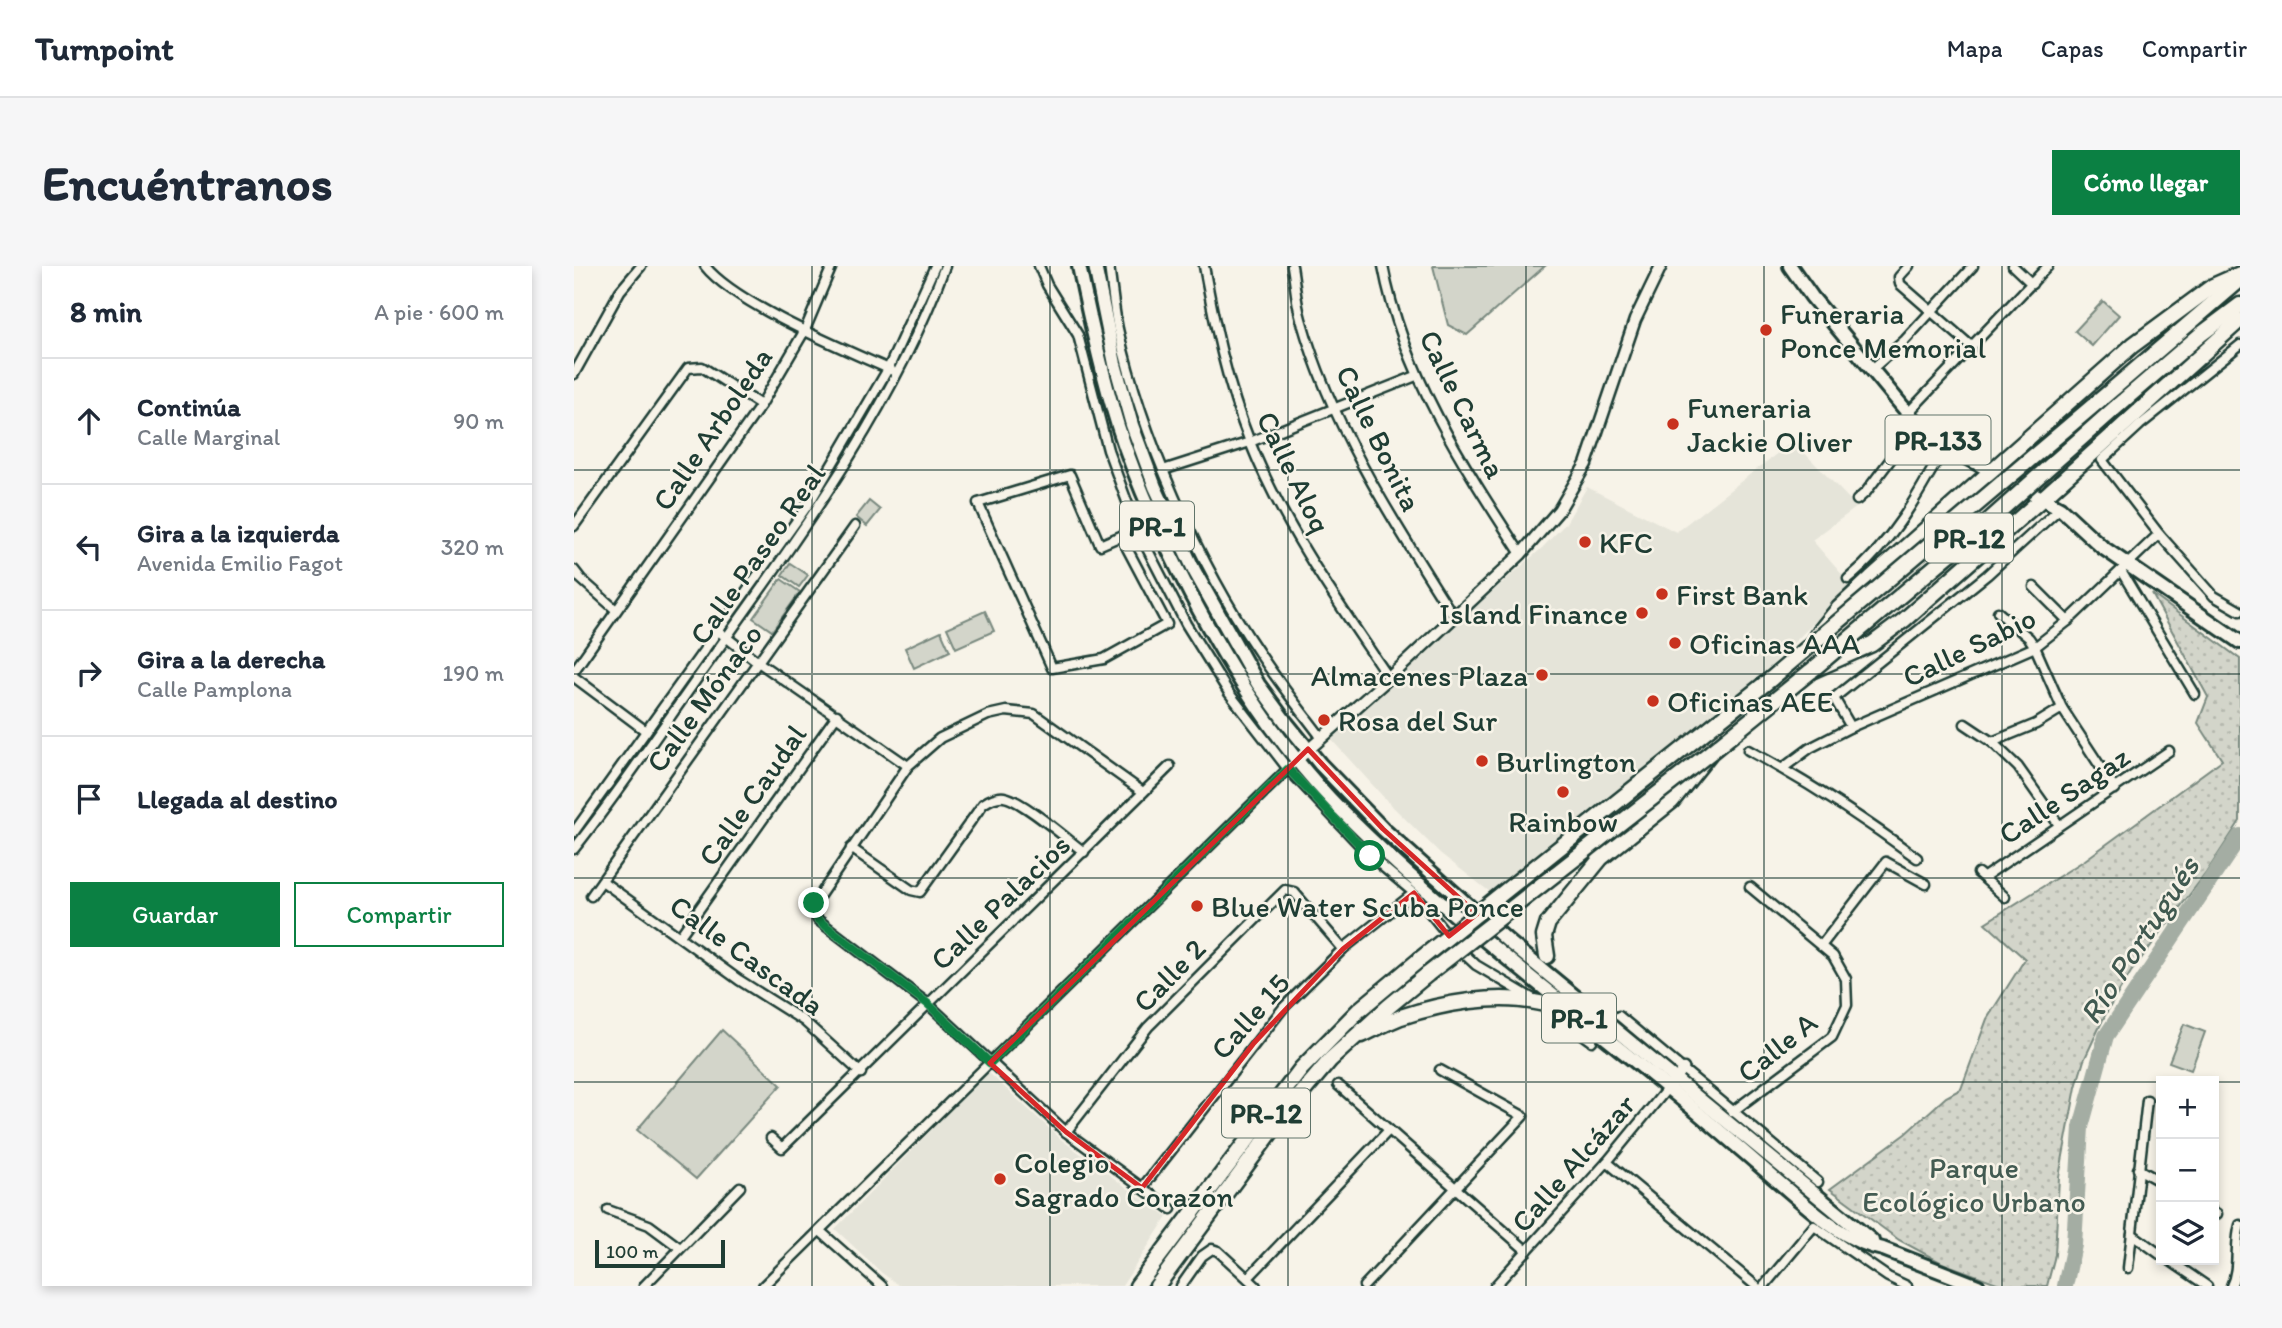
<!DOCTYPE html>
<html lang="es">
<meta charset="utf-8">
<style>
body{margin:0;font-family:Itim,sans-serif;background:#f6f6f7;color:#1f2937}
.controls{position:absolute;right:21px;bottom:21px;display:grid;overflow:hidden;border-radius:0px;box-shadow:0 4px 10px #0003}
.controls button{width:63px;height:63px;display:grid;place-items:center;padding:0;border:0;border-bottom:2px solid #e0e1e3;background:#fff;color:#1f2937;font:35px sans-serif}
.scale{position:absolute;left:21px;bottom:18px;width:130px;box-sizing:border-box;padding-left:7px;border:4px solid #1f3d34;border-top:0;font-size:19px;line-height:24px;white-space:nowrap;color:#1f3d34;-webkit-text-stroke:5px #f7f3e8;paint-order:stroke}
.stop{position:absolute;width:21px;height:21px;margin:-16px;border:5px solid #0b8043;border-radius:50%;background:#fff}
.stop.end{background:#0b8043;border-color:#fff;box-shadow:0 2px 7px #0008}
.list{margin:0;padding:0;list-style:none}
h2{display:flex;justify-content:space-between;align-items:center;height:91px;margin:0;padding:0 28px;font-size:30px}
h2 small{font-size:23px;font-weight:400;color:#747a83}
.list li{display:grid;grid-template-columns:46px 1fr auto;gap:21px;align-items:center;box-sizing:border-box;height:126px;padding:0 28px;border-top:2px solid #e0e1e3}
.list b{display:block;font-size:26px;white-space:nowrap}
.list p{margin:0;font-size:23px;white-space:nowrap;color:#747a83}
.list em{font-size:23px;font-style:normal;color:#747a83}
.actions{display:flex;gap:14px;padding:21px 28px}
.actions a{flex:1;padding:16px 0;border:2px solid #0b8043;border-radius:0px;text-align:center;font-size:24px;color:#0b8043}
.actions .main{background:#0b8043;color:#fff}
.icon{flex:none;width:38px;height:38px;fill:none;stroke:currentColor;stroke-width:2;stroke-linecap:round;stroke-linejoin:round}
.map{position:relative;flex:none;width:1666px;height:1020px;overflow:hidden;border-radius:0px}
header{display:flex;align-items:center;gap:42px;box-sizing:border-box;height:98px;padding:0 35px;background:#fff;border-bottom:2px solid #e0e1e3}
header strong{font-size:33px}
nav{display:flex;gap:38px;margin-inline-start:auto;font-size:24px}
.intro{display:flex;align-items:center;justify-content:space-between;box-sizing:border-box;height:168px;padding:0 42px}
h1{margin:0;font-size:49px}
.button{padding:18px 32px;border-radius:0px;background:#0b8043;color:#fff;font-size:24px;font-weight:700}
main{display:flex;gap:42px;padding:0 42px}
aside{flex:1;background:#fff;border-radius:0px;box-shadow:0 4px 10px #0003}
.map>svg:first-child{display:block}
.built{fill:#e5e4d9}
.green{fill:#d3d5ca;stroke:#79897f;stroke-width:2}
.park{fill:url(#park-dots);stroke:#79897f;stroke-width:2}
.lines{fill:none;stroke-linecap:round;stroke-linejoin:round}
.river{stroke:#a4ada3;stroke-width:16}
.minor-casing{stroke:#1f3d34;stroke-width:13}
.tertiary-casing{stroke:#1f3d34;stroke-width:15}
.primary-casing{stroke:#1f3d34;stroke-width:18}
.motorway-casing{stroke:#1f3d34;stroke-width:19}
.minor{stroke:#f7f3e8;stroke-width:8}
.tertiary{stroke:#f7f3e8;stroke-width:10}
.primary{stroke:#f7f3e8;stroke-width:12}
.motorway{stroke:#f7f3e8;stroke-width:14}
.motorway-bridge-casing{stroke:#1f3d34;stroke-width:19;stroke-linecap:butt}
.motorway-bridge{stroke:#f7f3e8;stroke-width:14}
.route{stroke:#0b8043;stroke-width:9}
.marked{fill:none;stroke:#d62828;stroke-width:5;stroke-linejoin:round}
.grid{fill:none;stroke:#1f3d34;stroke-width:2;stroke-opacity:0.55}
.poi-dot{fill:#c8321e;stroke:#f7f3e8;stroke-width:2.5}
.labels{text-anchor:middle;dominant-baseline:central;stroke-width:5;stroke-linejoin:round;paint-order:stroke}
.shield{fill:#f7f3e8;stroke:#60746a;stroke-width:2}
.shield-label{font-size:28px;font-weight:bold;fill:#1f3d34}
.poi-label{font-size:30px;fill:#1f3d34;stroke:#f7f3e8;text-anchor:start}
.street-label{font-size:30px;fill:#1f3d34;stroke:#f7f3e8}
.park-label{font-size:30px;fill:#435b52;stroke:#f7f3e8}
.water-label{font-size:32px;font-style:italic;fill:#405950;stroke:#f7f3e8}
</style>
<header>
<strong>Turnpoint</strong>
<nav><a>Mapa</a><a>Capas</a><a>Compartir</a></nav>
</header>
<div class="intro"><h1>Encuéntranos</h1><a class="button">Cómo llegar</a></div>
<main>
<aside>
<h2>8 min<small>A pie · 600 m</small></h2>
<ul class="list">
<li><svg class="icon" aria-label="ahead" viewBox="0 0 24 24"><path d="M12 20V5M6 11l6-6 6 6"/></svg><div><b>Continúa</b><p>Calle Marginal</p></div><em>90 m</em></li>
<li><svg class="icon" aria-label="left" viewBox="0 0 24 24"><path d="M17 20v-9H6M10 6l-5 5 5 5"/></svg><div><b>Gira a la izquierda</b><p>Avenida Emilio Fagot</p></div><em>320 m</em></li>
<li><svg class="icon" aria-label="right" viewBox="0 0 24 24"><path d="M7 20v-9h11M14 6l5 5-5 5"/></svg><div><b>Gira a la derecha</b><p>Calle Pamplona</p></div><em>190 m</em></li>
<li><svg class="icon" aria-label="arrive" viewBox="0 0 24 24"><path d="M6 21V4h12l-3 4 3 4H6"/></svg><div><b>Llegada al destino</b></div></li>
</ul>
<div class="actions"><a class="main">Guardar</a><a>Compartir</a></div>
</aside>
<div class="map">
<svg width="1666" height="1020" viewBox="0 0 1666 1020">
<defs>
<pattern id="park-dots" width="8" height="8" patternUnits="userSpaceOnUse" patternTransform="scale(1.75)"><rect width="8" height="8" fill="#d3d5ca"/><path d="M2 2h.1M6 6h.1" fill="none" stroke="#b5b8ae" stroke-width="1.8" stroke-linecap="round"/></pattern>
</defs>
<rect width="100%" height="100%" fill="#f7f3e8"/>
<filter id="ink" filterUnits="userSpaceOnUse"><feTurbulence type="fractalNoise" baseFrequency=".0143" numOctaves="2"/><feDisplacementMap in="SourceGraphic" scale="14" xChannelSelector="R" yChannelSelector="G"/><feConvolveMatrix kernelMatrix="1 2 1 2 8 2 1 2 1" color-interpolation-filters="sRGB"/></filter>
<g filter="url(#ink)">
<g class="built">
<path d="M1219,175L1283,241L1238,274L1277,319L1198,399L1126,461L916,626L867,588L814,536L755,471L968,282L992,257L1013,221L1102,266Z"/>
<path d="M414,806L489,875L593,951L548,1020H326L308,1007L261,963Z"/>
</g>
<g class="green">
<path d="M859,0H971L893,69L874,59Z"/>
<path d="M1529,35L1545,49L1518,80L1501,65Z"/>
<path d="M295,235L306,244L293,260L282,251Z"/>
<path d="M216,297L234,309L225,321L208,309Z"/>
<path d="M207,313L226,326L198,365L179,352Z"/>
<path d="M411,345L420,365L382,382L373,362Z"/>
<path d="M367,365L376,385L340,402L331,382Z"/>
<path d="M1610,758L1631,766L1617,804L1595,796Z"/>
<path d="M148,764L207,819L122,913L63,864Z"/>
</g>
<path class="park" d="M1578,328L1666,393V555L1632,607L1557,706L1532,747L1510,794L1502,821L1485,911L1481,989L1473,1020H1431L1368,997L1325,974L1256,923L1331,868L1372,831L1387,823L1413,753L1451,693L1411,657L1511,594L1648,494L1624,457L1634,431Z"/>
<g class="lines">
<path class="river" d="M1491,1020L1500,979L1507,861L1532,770L1666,570"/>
<defs>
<g id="minor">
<path d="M131,0C161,38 270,83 317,104"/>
<path d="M465,0L473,19L504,69L534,184L563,263L612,358L655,427L714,503L796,590L840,627L885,683L902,699L966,737L1018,775"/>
<path d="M535,0C538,21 540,43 544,63C568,170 623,295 684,385C703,415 726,443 747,471"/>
<path d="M630,0C641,60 653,119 676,176C710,261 764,337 815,412"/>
<path d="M718,0C721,17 722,36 727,53C757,160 821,258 880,351"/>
<path d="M809,0C829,107 889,199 947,288"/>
<path d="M1335,0L1325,11L1326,18L1398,81"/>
<path d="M1439,0L1458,18"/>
<path d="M1666,79L1566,159L1528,194L1585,268L1640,330L1666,345"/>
<path d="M1297,104L1331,74L1399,0"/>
<path d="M0,108L46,25L67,0"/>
<path d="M1334,147L1474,0"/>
<path d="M589,204L676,176L842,110"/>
<path d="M1283,234L1292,226L1344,157"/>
<path d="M0,260L114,102L128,101L187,139"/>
<path d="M547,271L593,358L530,393L478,402L404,237L496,209L526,279L563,263"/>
<path d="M0,304L7,313L42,344"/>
<path d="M1547,305L1621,428"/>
<path d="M1274,313C1318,277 1345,228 1371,180"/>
<path d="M1460,321L1494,355"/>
<path d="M1424,346L1455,372L1461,381L1488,442L1541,523"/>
<path d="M148,368L184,396L334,500"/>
<path d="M0,405L187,139L231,64L258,0"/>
<path d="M0,411L72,465"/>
<path d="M1391,458L1418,476L1444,501L1485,559"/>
<path d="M1277,461L1260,432L1413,309L1486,242"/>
<path d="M1418,476L1462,458L1488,442"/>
<path d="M1174,484C1234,516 1289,552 1343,592"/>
<path d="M1209,502L1236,482L1277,461L1461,381L1494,355L1585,268"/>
<path d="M569,526L460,448L432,445L414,449L366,472L334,500L238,641L244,654L354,738L492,866L597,943"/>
<path d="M0,566L236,236L314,103L361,0"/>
<path d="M277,582L337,624L346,626L409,538C415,534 422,530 430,531C447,533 494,574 510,586"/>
<path d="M0,583C50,520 95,451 142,386C229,264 319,142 371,0"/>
<path d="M1404,607L1431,631"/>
<path d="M1410,611L1595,485"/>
<path d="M28,615L165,714L230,755L287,807"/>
<path d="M17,630L281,260"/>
<path d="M106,670L263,449"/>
<path d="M1247,680L1312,596L1352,618"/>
<path d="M1045,750L1244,916"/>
<path d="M764,819L953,985"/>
<path d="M1158,846L1258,771L1273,739L1272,713L1259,690L1176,621"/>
<path d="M492,866L574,761L711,624L720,626L769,683"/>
<path d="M197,872L208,882L596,500"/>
<path d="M1033,896L1182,1020"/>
<path d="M1564,903L1587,916"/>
<path d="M568,922L710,741L769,683L840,627"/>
<path d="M34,944L75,959L106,982"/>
<path d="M1640,946L1643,948"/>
<path d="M246,965L308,1020"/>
<path d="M1558,968L1587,989"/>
<path d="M1595,994L1633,1020"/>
<path d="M1554,1002L1573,834"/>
<path d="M674,1012L815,864"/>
<path d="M70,1020L166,921"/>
<path d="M189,1020L723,494"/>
<path d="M607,1020L628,990L638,983L644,985L682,1020"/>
<path d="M790,1020L949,850L866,804"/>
<path d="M921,1020L1033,896L1110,802"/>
<path d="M1190,1020L1240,960L1314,1011L1333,1020"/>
<path d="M1657,1020C1666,1002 1660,979 1666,959"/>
</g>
<path id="tertiary" d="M723,494L815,412L947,288L985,244L1012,198L1061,54L1087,0"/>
<g id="primary">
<path d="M505,0C516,54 528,108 544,160C563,219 589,275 617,329C659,408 705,481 768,545C867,645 985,733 1094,822C1130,851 1165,882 1200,912C1232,939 1267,975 1309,983L1404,1020"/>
<path d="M521,0L541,98L558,159L581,221L621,306L684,418L711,455L746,498L809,563L936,677L1298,975"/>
<path d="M1216,0L1238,31L1338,152L1371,180L1486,242L1528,281L1666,376"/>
</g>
<g id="motorway">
<path d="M1540,122L1666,14"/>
<path d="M1549,135L1626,69L1666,39"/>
<path d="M1243,369L1265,342L1297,312L1559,79L1639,20L1666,8"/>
<path d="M973,690L970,670L974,657L1027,592L1098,535L1137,486L1237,405L1298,378L1330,354L1470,231L1666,54"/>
<path d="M788,769C801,763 814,756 827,751C869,737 923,727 966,737"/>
<path d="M563,1020L727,803L785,744L845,694"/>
<path d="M583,1020L712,846L756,794L814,741L854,708"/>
</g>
</defs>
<use href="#minor" class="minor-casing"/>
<use href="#tertiary" class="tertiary-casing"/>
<use href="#primary" class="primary-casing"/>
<use href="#motorway" class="motorway-casing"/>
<use href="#minor" class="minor"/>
<use href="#tertiary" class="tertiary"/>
<use href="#primary" class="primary"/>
<use href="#motorway" class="motorway"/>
<defs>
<g id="motorway-bridge">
<path d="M1237,405L1402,266L1549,135"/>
<path d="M845,694L1198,412L1540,122"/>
<path d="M854,708L1137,486"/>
</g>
</defs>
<use href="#motorway-bridge" class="motorway-bridge-casing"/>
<use href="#motorway-bridge" class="motorway-bridge"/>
</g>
</g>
<g class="lines" filter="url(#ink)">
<path class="route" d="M240,637L239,645L244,654L354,738L416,797L714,503L796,590"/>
</g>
<path class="marked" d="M734,483L809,563L903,648L875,670L840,627L769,683L680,777L568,922L492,866L416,797Z"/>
<path class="grid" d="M238,0V1020M476,0V1020M714,0V1020M952,0V1020M1190,0V1020M1428,0V1020M0,204H1666M0,408H1666M0,612H1666M0,816H1587M1640,816H1666"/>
<g class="poi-dot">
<circle cx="1192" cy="64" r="7"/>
<circle cx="1099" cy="158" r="7"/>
<circle cx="1011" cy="276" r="7"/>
<circle cx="1088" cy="328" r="7"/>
<circle cx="1068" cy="347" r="7"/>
<circle cx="1101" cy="377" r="7"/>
<circle cx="968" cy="409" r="7"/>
<circle cx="1079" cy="435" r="7"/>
<circle cx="750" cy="454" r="7"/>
<circle cx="908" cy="495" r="7"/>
<circle cx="989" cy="526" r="7"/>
<circle cx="623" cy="640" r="7"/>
<circle cx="426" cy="913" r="7"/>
</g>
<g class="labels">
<g class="shield">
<rect x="1311.5" y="149.5" width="105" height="49" rx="5"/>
<rect x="546" y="235.5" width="74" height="49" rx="5"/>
<rect x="1351" y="247.5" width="88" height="49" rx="5"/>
<rect x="968" y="727.5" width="74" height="49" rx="5"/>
<rect x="648" y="822.5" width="88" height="49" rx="5"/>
</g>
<g class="shield-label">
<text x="1364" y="174">PR-133</text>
<text x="583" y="260">PR-1</text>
<text x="1395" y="272">PR-12</text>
<text x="1005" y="752">PR-1</text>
<text x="692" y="847">PR-12</text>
</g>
<g class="poi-label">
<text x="1206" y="47">Funeraria<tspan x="1206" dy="34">Ponce Memorial</tspan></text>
<text x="1113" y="141">Funeraria<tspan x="1113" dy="34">Jackie Oliver</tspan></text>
<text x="1025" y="276">KFC</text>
<text x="1102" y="328">First Bank</text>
<text x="1054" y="347" text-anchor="end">Island Finance</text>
<text x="1115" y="377">Oficinas AAA</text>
<text x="954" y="409" text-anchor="end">Almacenes Plaza</text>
<text x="1093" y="435">Oficinas AEE</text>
<text x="764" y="454">Rosa del Sur</text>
<text x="922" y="495">Burlington</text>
<text x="989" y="555" text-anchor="middle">Rainbow</text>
<text x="637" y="640">Blue Water Scuba Ponce</text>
<text x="440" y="896">Colegio<tspan x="440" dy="34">Sagrado Corazón</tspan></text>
</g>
<g class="street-label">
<text transform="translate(889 138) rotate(64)">Calle Carma</text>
<text transform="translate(138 163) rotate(-56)">Calle Arboleda</text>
<text transform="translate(805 172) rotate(64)">Calle Bonita</text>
<text transform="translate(720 206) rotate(64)">Calle Aloq</text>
<text transform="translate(183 288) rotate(-55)">Calle Paseo Real</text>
<text transform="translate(1395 381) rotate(-26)">Calle Sabio</text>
<text transform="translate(130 432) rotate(-54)">Calle Mónaco</text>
<text transform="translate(178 529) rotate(-55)">Calle Caudal</text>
<text transform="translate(1490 529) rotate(-34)">Calle Sagaz</text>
<text transform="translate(426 636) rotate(-44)">Calle Palacios</text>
<text transform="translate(173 689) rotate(36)">Calle Cascada</text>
<text transform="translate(595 709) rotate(-46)">Calle 2</text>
<text transform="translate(676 750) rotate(-49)">Calle 15</text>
<text transform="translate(1203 781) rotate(-39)">Calle A</text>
<text transform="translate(999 897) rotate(-49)">Calle Alcázar</text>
</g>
<g class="park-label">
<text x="1400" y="901">Parque<tspan x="1400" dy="34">Ecológico Urbano</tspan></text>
</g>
<g class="water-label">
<text transform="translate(1565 674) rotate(-57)">Río Portugués</text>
</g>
</g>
</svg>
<div class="controls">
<button>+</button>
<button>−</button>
<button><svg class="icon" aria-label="layers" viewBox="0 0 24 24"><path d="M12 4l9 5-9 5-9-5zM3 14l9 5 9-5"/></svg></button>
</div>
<div class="scale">100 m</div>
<div class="stop" style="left:796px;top:590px"></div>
<div class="stop end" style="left:240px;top:637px"></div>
</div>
</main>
